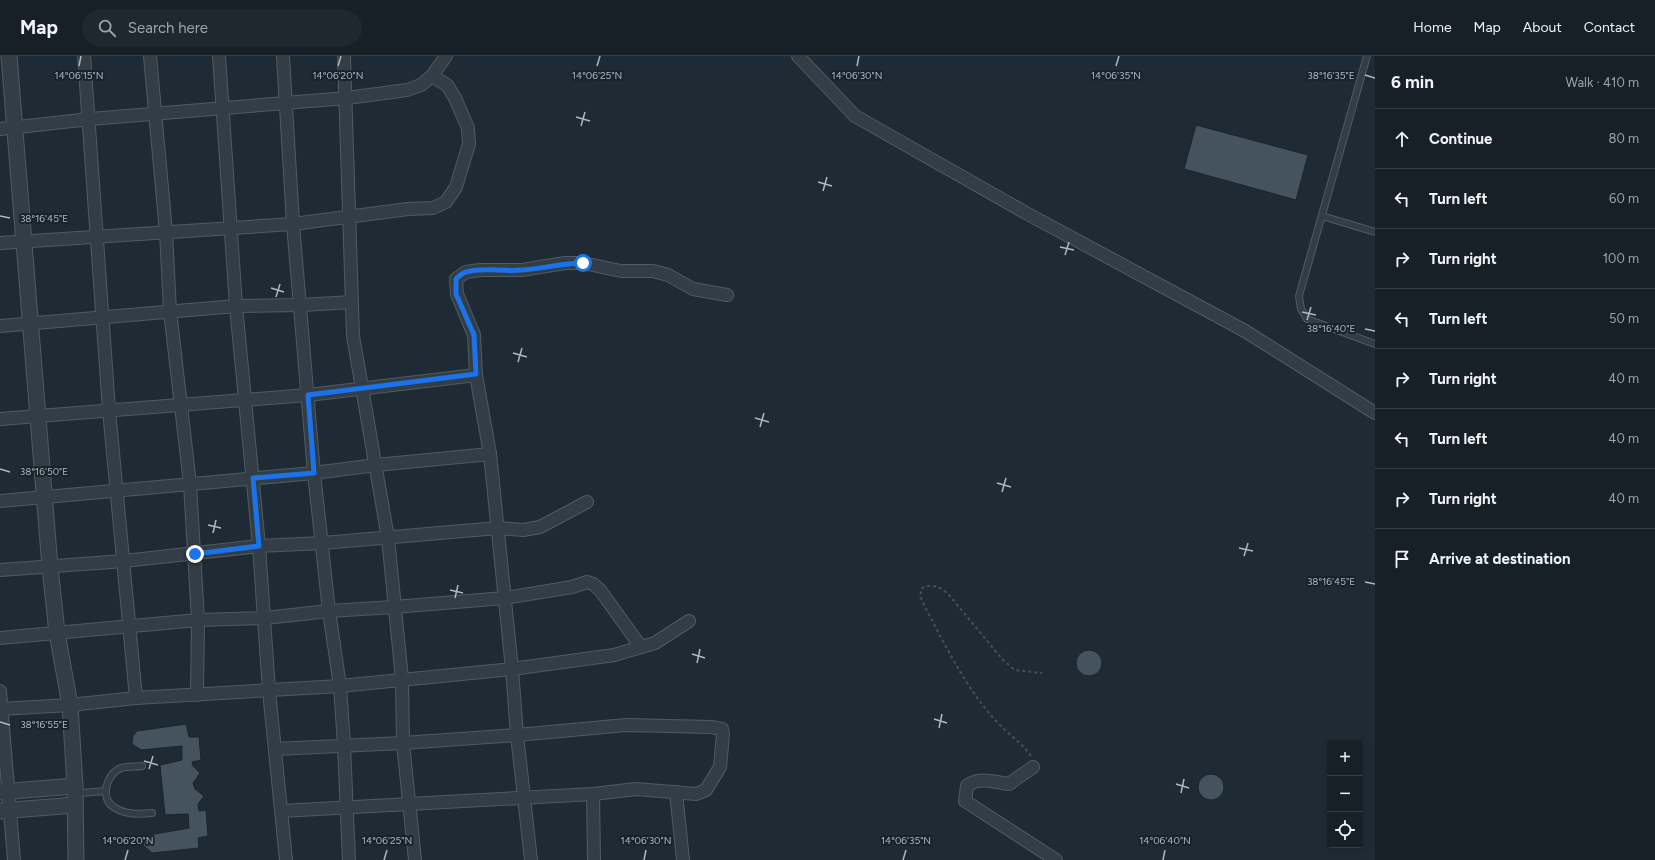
<!DOCTYPE html>
<meta charset="utf-8">
<style>
body{margin:0;font-family:Figtree,sans-serif;background:#20282f;color:#f1f3f6}
.controls{position:absolute;right:12px;bottom:12px;display:grid;overflow:hidden;border-radius:4px;box-shadow:0 2px 6px #0003}
.controls button{width:36px;height:36px;display:grid;place-items:center;padding:0;border:0;border-bottom:1px solid #363e44;background:#172027;color:#f1f3f6;font:20px sans-serif}
.stop{position:absolute;width:12px;height:12px;margin:-9px;border:3px solid #1a73e8;border-radius:50%;background:#fff}
.stop.end{background:#1a73e8;border-color:#fff;box-shadow:0 1px 4px #0008}
.list{margin:0;padding:0;list-style:none}
h2{display:flex;justify-content:space-between;align-items:center;height:52px;margin:0;padding:0 16px;font-size:17px}
h2 small{font-size:13px;font-weight:400;color:#9ea3a7}
.list li{display:grid;grid-template-columns:26px 1fr auto;gap:12px;align-items:center;box-sizing:border-box;height:60px;padding:0 16px;border-top:1px solid #363e44}
.list b{display:block;font-size:15px;white-space:nowrap}
.list em{font-size:13px;font-style:normal;color:#9ea3a7}
.icon{flex:none;width:22px;height:22px;fill:none;stroke:currentColor;stroke-width:2;stroke-linecap:round;stroke-linejoin:round}
.map{position:relative;flex:none;width:1375px;height:804px;overflow:hidden}
header{display:flex;align-items:center;gap:24px;box-sizing:border-box;height:56px;padding:0 20px;background:#172027;border-bottom:1px solid #363e44}
header strong{font-size:19px}
nav{display:flex;gap:22px;margin-inline-start:auto;font-size:14px}
.search{width:280px;height:36px;background:#20282f;display:flex;align-items:center;gap:10px;box-sizing:border-box;padding:0 14px;border-radius:22px;color:#9ea3a7;font-size:15px}
main{display:flex}
aside{flex:1;background:#172027}
.map>svg:first-child{display:block}
.building{fill:#45535e;stroke:#1a242c}
.lines{fill:none;stroke-linecap:round;stroke-linejoin:round}
.service-casing{stroke:#505b63;stroke-width:8}
.minor-casing{stroke:#505b63;stroke-width:14}
.tertiary-casing{stroke:#505b63;stroke-width:17}
.path{stroke:#415454;stroke-width:2;stroke-dasharray:3 3;stroke-linecap:butt}
.service{stroke:#333d45;stroke-width:6}
.minor{stroke:#333d45;stroke-width:12}
.tertiary{stroke:#333d45;stroke-width:15}
.route{stroke:#1a73e8;stroke-width:5}
.ticks{fill:none;stroke:#acb8c2;stroke-width:1.5}
.ticks-label{font-size:10px;text-anchor:middle;fill:#acb8c2;stroke:#182229;stroke-width:4;stroke-linejoin:round;paint-order:stroke}
</style>
<header>
<strong>Map</strong>
<div class="search"><svg class="icon" aria-label="search" viewBox="0 0 24 24"><circle cx="10" cy="10" r="6"/><path d="M15 15l6 6"/></svg>Search here</div>
<nav><a>Home</a><a>Map</a><a>About</a><a>Contact</a></nav>
</header>
<main>
<div class="map">
<svg width="1375" height="804" viewBox="0 0 1375 804">
<rect width="100%" height="100%" fill="#1f2b34"/>
<g class="building">
<path d="M1196,69L1308,99L1296,144L1184,113Z"/>
<circle cx="1089" cy="607" r="13"/>
<path d="M186,668L189,681H199L201,704L192,706L193,710L200,717L193,727L195,733L204,740L198,748L199,755L206,754L208,780L198,782L199,792L152,797L143,789L144,783L149,779L189,772L188,758L165,759L160,709L182,704V690L141,694L132,688L133,680L137,675Z"/>
<circle cx="1211" cy="731" r="13"/>
</g>
<g class="lines">
<defs>
<g id="service">
<path d="M1367,0L1299,240L1301,253L1307,263L1375,288"/>
<path d="M1322,160L1375,176"/>
<path d="M142,710C136,711 127,710 121,712C106,718 99,743 115,752C127,759 139,758 152,757"/>
<path d="M80,737L106,735"/>
</g>
<g id="minor">
<path d="M84,0L109,354L136,642"/>
<path d="M150,0L166,176L170,255L190,428L198,564L197,639"/>
<path d="M219,0L236,250L259,490L269,635L286,804"/>
<path d="M283,0L293,168L314,417L329,555L340,630L344,689L349,804"/>
<path d="M344,0L353,280L388,482L402,623L403,687L415,804"/>
<path d="M798,0L855,60L1026,157L1245,275L1375,357"/>
<path d="M0,73L90,63L347,42L407,34L421,29L432,20L446,0"/>
<path d="M0,187L293,168L408,153L433,152L446,146L456,131L469,88L468,72L455,42L447,29L432,20"/>
<path d="M0,270L236,250L301,249L352,246"/>
<path d="M0,363L308,339L476,319"/>
<path d="M0,445L314,417L376,409L490,398"/>
<path d="M0,514L124,505L259,490L323,487L498,472L523,474L540,471L587,446"/>
<path d="M0,582L198,564L265,562L329,555L394,551L505,542L572,531L587,526L593,528L600,534L641,591"/>
<path d="M0,635L14,804"/>
<path d="M0,653L70,649L136,642L340,630L512,613L614,599L655,587L689,565"/>
<path d="M275,693L403,687L517,679L626,669L711,671L722,673L723,678L720,711L706,734L696,738L636,733L593,738L281,755"/>
<path d="M1033,711L1009,728C995,726 978,720 967,730L965,745L1056,804"/>
<path d="M676,736L683,804"/>
<path d="M593,738L594,804"/>
<path d="M531,804L517,679L512,613L490,398L476,319L474,279L457,238L456,223L466,216L480,214H522L565,207H583L621,215H653L668,219L693,233L727,239"/>
</g>
<g id="tertiary">
<path d="M9,0L50,511L57,577L70,649L75,730L76,804"/>
<path d="M0,736L75,730"/>
<path d="M0,755L75,749"/>
</g>
</defs>
<use href="#service" class="service-casing"/>
<use href="#minor" class="minor-casing"/>
<use href="#tertiary" class="tertiary-casing"/>
<path class="path" d="M1031,700C1021,686 1008,678 996,665C966,632 946,591 925,551L920,540L922,532C934,527 940,531 949,539L1003,604L1015,614L1042,617"/>
<use href="#service" class="service"/>
<use href="#minor" class="minor"/>
<use href="#tertiary" class="tertiary"/>
</g>
<g class="lines">
<path class="route" d="M195,498L259,490L253,422L314,417L308,339L476,318L474,279L456,238V223C459,220 462,217 466,216C484,211 504,216 522,214C542,213 562,207 583,207"/>
</g>
<path class="ticks" d="M79,10L81,0M338,10L341,0M597,10L600,0M857,10L859,0M1116,10L1119,0M1365,19L1375,22M576,61L590,65M581,70L585,56M818,126L832,130M823,135L827,121M0,160L10,162M1060,191L1074,194M1065,199L1069,186M271,232L284,236M276,241L280,228M1302,256L1316,259M1307,264L1311,251M1365,273L1375,275M513,297L527,301M518,306L522,292M755,362L769,366M760,371L764,357M0,413L10,416M997,427L1011,431M1002,436L1006,422M208,469L221,472M213,477L216,464M1239,492L1253,495M1244,500L1248,487M1365,526L1375,528M450,534L463,537M455,542L458,529M692,598L705,602M697,607L700,593M934,663L947,667M0,666L10,669M939,672L942,658M144,705L158,709M149,713L153,700M1176,728L1189,732M1181,737L1184,723M125,804L128,794M384,804L387,794M644,804L646,794M903,804L906,794M1163,804L1165,794"/>
<g class="ticks-label">
<text x="1331" y="23">38°16'35"E</text>
<text x="79" y="23">14°06'15"N</text>
<text x="338" y="23">14°06'20"N</text>
<text x="597" y="23">14°06'25"N</text>
<text x="857" y="23">14°06'30"N</text>
<text x="1116" y="23">14°06'35"N</text>
<text x="44" y="166">38°16'45"E</text>
<text x="1331" y="276">38°16'40"E</text>
<text x="44" y="419">38°16'50"E</text>
<text x="1331" y="529">38°16'45"E</text>
<text x="44" y="672">38°16'55"E</text>
<text x="128" y="788">14°06'20"N</text>
<text x="387" y="788">14°06'25"N</text>
<text x="646" y="788">14°06'30"N</text>
<text x="906" y="788">14°06'35"N</text>
<text x="1165" y="788">14°06'40"N</text>
</g>
</svg>
<div class="controls">
<button>+</button>
<button>−</button>
<button><svg class="icon" aria-label="locate" viewBox="0 0 24 24"><circle cx="12" cy="12" r="6"/><path d="M12 2v4M12 18v4M2 12h4M18 12h4"/></svg></button>
</div>
<div class="stop" style="left:583px;top:207px"></div>
<div class="stop end" style="left:195px;top:498px"></div>
</div>
<aside>
<h2>6 min<small>Walk · 410 m</small></h2>
<ul class="list">
<li><svg class="icon" aria-label="ahead" viewBox="0 0 24 24"><path d="M12 20V5M6 11l6-6 6 6"/></svg><div><b>Continue</b></div><em>80 m</em></li>
<li><svg class="icon" aria-label="left" viewBox="0 0 24 24"><path d="M17 20v-9H6M10 6l-5 5 5 5"/></svg><div><b>Turn left</b></div><em>60 m</em></li>
<li><svg class="icon" aria-label="right" viewBox="0 0 24 24"><path d="M7 20v-9h11M14 6l5 5-5 5"/></svg><div><b>Turn right</b></div><em>100 m</em></li>
<li><svg class="icon" aria-label="left" viewBox="0 0 24 24"><path d="M17 20v-9H6M10 6l-5 5 5 5"/></svg><div><b>Turn left</b></div><em>50 m</em></li>
<li><svg class="icon" aria-label="right" viewBox="0 0 24 24"><path d="M7 20v-9h11M14 6l5 5-5 5"/></svg><div><b>Turn right</b></div><em>40 m</em></li>
<li><svg class="icon" aria-label="left" viewBox="0 0 24 24"><path d="M17 20v-9H6M10 6l-5 5 5 5"/></svg><div><b>Turn left</b></div><em>40 m</em></li>
<li><svg class="icon" aria-label="right" viewBox="0 0 24 24"><path d="M7 20v-9h11M14 6l5 5-5 5"/></svg><div><b>Turn right</b></div><em>40 m</em></li>
<li><svg class="icon" aria-label="arrive" viewBox="0 0 24 24"><path d="M6 21V4h12l-3 4 3 4H6"/></svg><div><b>Arrive at destination</b></div></li>
</ul>
</aside>
</main>
